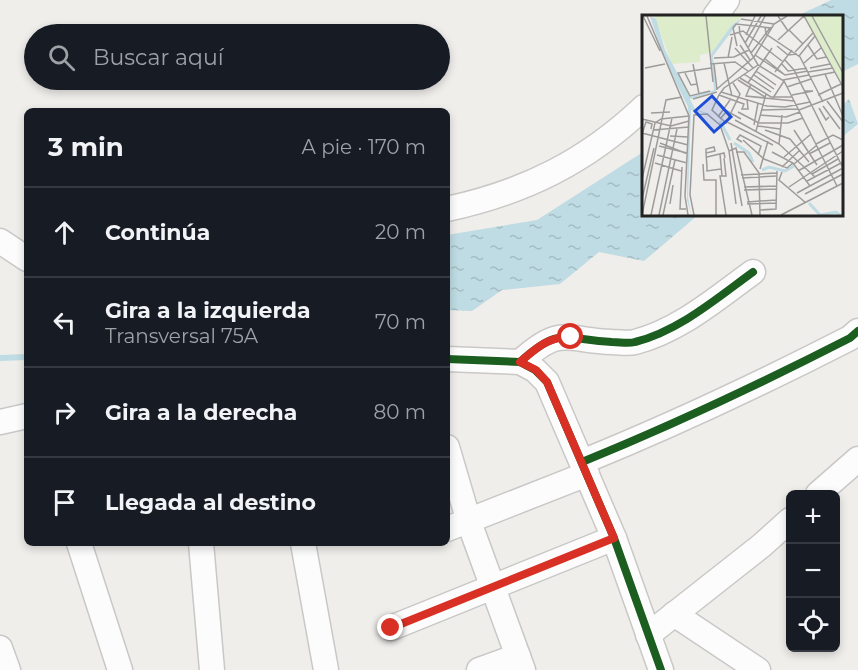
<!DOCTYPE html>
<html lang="es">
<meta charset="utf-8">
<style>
body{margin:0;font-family:Montserrat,sans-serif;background:#20242c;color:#f1f3f6}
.controls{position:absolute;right:18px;bottom:18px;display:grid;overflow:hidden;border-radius:9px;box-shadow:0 3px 9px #0003}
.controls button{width:54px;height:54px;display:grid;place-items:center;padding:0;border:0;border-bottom:2px solid #363941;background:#171b24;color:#f1f3f6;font:30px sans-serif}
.stop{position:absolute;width:18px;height:18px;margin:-14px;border:4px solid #d93025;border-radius:50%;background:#fff}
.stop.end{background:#d93025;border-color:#fff;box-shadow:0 2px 6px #0008}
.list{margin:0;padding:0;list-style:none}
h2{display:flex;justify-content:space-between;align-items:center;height:78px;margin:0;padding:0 24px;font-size:26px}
h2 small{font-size:20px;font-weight:400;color:#9ea1a6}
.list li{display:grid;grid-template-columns:39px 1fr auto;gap:18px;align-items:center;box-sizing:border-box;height:90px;padding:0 24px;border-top:2px solid #363941}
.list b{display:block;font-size:22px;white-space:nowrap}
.list p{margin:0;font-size:20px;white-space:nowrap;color:#9ea1a6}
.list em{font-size:20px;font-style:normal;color:#9ea1a6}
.icon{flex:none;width:33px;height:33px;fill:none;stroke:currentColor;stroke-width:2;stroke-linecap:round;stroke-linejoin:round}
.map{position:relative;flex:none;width:858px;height:670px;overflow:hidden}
.search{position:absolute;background:#171b24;box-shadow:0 3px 9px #0003;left:24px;top:24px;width:426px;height:66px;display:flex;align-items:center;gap:15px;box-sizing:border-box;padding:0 21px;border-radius:33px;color:#9ea1a6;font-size:22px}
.panel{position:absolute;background:#171b24;box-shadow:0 3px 9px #0003;left:24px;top:108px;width:426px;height:438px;border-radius:9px}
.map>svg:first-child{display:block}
.water{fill:url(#water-ripples)}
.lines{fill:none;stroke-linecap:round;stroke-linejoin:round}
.stream{stroke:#bfdbe3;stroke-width:6}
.minor-casing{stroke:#c9c8c7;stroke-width:27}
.minor{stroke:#fdfcfc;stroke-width:24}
.cycleway-casing{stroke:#fff;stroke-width:11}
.cycleway{stroke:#1b5e20;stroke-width:8}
.route{stroke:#d93025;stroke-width:8}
.inset-river{fill:none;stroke:#bfdbe3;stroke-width:3}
.inset-road{fill:none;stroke:#9e9c9b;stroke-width:1.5}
.view{fill:#1d4ed8;fill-opacity:0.15;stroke:#1d4ed8;stroke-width:3}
.inset-edge{fill:none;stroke:#222;stroke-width:3}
</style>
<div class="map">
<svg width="858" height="670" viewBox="0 0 858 670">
<defs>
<pattern id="water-ripples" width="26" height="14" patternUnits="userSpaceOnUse" patternTransform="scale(1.5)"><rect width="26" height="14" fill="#bfdbe3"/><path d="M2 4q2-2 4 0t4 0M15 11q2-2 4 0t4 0" fill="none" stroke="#a4bcc2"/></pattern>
</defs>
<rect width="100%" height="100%" fill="#f0eeeb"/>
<g class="water">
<path d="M831,0H858V64L842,72V16H797Z"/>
<path d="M849,99L858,124L842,137V106Z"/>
<path d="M643,152L644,214L698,215L644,261L599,252L560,284L502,290L472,311L447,310V235L537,220Z"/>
</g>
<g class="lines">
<path class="stream" d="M0,358L27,357"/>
<defs>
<g id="minor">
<path d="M715,16L727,0"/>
<path d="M447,209C525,192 586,162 644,107"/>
<path d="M0,241L27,259"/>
<path d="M447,359L520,362L535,370L547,382L614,538L661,670"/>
<path d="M520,362C561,325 564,340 612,342C620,342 628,344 635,342C679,331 717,298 753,272"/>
<path d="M0,422L27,416"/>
<path d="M447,447L469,522L523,670"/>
<path d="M582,462C673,425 762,383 850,338L858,331"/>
<path d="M818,494L858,459"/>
<path d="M447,529L587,474"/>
<path d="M79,543L120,670"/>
<path d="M201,543L212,670"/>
<path d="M303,543L326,670"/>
<path d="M674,614L758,670"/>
<path d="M391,628L614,538"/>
<path d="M648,635L761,546L790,520"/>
<path d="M0,648L8,670"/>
<path d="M479,670L518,656"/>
</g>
</defs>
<use href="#minor" class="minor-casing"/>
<use href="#minor" class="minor"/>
<defs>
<g id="cycleway">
<path d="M447,359L520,362L535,370L547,382L614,538L661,670"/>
<path d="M520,362C561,325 564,340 612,342C620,342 628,344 635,342C679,331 717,298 753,272"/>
<path d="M582,462C673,425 762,383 850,338L858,331"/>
</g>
</defs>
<use href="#cycleway" class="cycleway-casing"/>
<use href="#cycleway" class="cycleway"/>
</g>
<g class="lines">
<path class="route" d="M391,628L614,538L547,382L536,370L520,362C536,348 549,336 571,337"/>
</g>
<g transform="translate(642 15)">
<rect width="201" height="201" fill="#f0eeeb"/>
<path d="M12,1H101L90,10L71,37L58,40V47L30,49ZM162,1H201V71Z" fill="#ddeccb"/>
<path d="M8,1L14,4L23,35L48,82L72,75L69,39L90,10L100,3L71,41L74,76L48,84L53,94L71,100L49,95L46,182L49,200L45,185L46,92L21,41Z" fill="#bfdbe3"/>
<path class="inset-river" d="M78,106L88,125M92,128L107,138L111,147M120,155L127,152L143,156L152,151M167,188L178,200L194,197L198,200"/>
<path class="inset-road" d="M1,1L18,36M5,1L47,101L43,181L46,200M64,1L71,67M136,1L146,16M170,1L201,58M99,4L132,9M97,9L98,19L116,50L142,66L195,171M123,12L124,19L158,42L181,87M147,15L161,29M88,20L101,16L140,46M104,20L113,1M136,25L162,1L201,72M103,28L119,1M98,30L108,45M166,30L175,44L184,42M95,31L91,13L94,9L130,13M135,31L146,40L155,39M93,33L111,53M106,33L123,1M153,37L171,18M109,38L128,13M113,40L143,60L166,56M157,41L173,21M72,43L92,42L107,35M86,43L90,22M122,43L143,60M142,44L152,55L201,153M82,48L90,81M139,48L146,56L165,53M162,48L179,33M51,49L57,79M68,49L93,47L106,56M72,49L75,75M3,53L23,49M168,53L188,49M114,56L134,70M133,57L150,35M166,57L191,53M43,58L49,70L55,69M102,59L129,77M183,59L201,101M112,60L132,74M168,62L193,57M98,63L129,82H150M96,65L123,82M141,65L167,60M91,68L98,79L84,108L70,95L77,80L82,73L116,50M106,68L130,33M109,69L104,81L152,86M145,72L169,64M75,74L112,42L132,9L145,1M68,76L48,81L36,58L69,53M79,77L125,91L143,92L168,87M77,80L102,89L100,94H106L105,84M150,80L171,76H162M176,80L199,69M131,83L142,66M51,84L75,77M185,86L201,107M181,91L198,114M177,93L184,105L187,102M119,95L156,94M157,95L201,78M96,97L117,108M9,98L28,97M118,100L144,102L158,97M76,102L88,85M0,104L29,111L47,106M78,104L85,96L99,104M93,105L137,129L173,162M85,107L131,130M117,108H146L161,103M112,110L116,88M116,111L138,114M11,115L47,112M123,115L148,124L167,147M152,115L175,150M114,116L124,79M0,118L46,130M0,119L4,107L10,109L9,114M28,121L46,122M101,125L122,144L145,153L151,148M100,127L95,124L98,120L119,131L116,140M18,128L43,138M89,128L100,191M137,129L140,100M174,129L191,120L201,125M17,131L45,138M87,136L94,133L110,200M94,137H102L117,158L118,200M130,137L151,148L168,171M64,138L73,136L72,132L64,134V138L65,152V156L79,154M78,139L80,161M167,139L188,128M15,140L45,148M65,142L82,138L83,143M142,142L169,119M82,143L84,161H78L84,200M13,148L39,156M61,149L62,165H74V200M152,149L175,130M40,152L38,194H44M140,152L158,135M118,154L126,126M156,156L201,130M140,157L137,165L164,188M170,159L196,144M99,160L135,158M100,163L134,161M0,164L13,108L19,104L47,101M165,166L201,147M102,172L134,171M147,172L201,136M102,175L134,174M155,178L201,153M163,179L201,159M0,184L12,133M105,187L134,185M28,189L31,170M105,189L134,188M118,195L134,194L135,156M0,200L24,85L40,82M9,200L30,103M17,200L35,114M21,200L33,145M52,200L48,180L52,100L65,99L78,110L87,136L94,189M139,200L201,168"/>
<path class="view" d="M70,81L89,102L72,117L53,96Z"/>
<rect width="201" height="201" class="inset-edge"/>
</g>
</svg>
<div class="controls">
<button>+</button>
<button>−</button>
<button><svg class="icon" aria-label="locate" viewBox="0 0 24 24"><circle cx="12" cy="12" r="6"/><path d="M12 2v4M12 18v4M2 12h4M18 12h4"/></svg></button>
</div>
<div class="stop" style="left:571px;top:337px"></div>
<div class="stop end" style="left:391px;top:628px"></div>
<div class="search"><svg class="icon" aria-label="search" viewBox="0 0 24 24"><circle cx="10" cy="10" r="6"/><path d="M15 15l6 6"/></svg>Buscar aquí</div>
<section class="panel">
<h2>3 min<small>A pie · 170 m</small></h2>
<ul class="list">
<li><svg class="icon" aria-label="ahead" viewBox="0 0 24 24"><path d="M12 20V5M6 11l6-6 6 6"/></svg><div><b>Continúa</b></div><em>20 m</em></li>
<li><svg class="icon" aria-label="left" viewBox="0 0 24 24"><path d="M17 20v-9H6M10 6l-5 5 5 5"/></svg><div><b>Gira a la izquierda</b><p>Transversal 75A</p></div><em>70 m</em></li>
<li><svg class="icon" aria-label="right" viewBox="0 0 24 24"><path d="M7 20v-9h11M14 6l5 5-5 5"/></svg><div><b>Gira a la derecha</b></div><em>80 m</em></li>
<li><svg class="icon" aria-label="arrive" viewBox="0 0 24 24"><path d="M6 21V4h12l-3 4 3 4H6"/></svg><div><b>Llegada al destino</b></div></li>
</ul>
</section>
</div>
